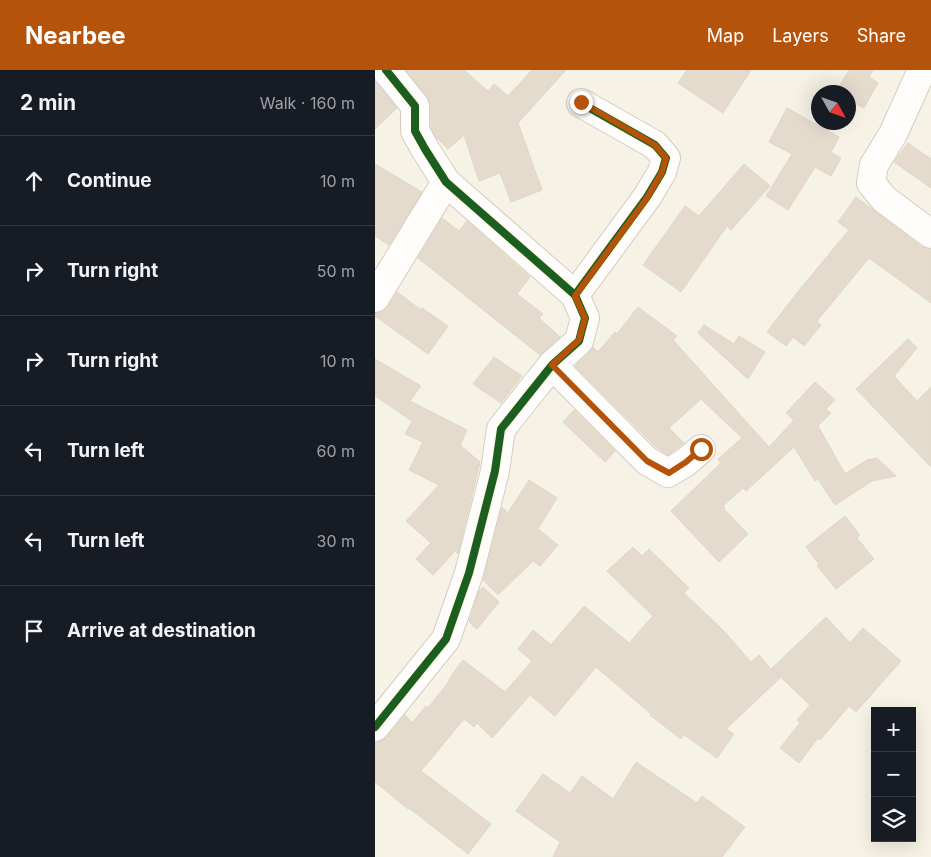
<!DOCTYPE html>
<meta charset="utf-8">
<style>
body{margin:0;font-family:Inter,sans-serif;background:#242831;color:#f1f3f6}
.controls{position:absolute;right:15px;bottom:15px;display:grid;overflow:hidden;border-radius:0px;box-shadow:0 5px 20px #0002}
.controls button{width:45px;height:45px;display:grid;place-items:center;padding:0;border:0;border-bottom:1px solid #363941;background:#171b24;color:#f1f3f6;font:25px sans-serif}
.compass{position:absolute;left:436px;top:15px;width:45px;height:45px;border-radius:50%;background:#171b24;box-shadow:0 5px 20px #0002;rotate:130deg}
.stop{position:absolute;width:15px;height:15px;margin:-11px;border:4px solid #b45309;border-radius:50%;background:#fff}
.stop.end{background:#b45309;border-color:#fff;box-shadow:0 1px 5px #0008}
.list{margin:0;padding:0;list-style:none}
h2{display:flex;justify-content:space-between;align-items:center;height:65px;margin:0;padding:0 20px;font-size:21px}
h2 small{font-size:16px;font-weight:400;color:#9ea1a6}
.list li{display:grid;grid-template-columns:32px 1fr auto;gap:15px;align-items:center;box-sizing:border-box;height:90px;padding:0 20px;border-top:1px solid #363941}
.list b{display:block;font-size:19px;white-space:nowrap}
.list em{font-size:16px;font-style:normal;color:#9ea1a6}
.icon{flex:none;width:28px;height:28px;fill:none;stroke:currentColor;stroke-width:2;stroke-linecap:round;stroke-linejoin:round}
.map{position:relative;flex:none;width:556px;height:787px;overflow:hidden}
header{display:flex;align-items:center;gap:30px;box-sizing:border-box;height:70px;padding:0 25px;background:#b45309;color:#fff}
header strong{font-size:24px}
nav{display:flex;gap:28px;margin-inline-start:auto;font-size:18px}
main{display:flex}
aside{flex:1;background:#171b24}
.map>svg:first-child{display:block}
.building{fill:#e4dbcd;stroke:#e0d6c8}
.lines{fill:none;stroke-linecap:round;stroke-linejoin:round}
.street-casing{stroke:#d6cdc1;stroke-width:30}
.street{stroke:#fefdfb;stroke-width:28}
.cycleway-casing{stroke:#fff9e7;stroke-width:11}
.cycleway{stroke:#1b5e20;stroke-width:8}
.route{stroke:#b45309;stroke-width:6}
</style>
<header>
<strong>Nearbee</strong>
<nav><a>Map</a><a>Layers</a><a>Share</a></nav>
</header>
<main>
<aside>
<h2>2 min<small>Walk · 160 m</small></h2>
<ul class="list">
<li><svg class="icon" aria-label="ahead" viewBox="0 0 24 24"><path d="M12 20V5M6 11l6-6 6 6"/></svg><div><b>Continue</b></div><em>10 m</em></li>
<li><svg class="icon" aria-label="right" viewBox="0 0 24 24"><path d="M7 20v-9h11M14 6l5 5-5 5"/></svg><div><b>Turn right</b></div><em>50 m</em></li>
<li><svg class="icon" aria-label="right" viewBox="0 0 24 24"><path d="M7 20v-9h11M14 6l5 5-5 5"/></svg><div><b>Turn right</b></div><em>10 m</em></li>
<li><svg class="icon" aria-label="left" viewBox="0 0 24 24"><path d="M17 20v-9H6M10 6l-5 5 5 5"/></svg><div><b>Turn left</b></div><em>60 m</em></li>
<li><svg class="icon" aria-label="left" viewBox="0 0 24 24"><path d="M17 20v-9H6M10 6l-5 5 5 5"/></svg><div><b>Turn left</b></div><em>30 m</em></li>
<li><svg class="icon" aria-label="arrive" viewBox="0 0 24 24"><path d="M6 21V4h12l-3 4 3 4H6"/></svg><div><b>Arrive at destination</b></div></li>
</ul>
</aside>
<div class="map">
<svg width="556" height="787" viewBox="0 0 556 787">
<rect width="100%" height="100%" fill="#f7f2e6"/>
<g class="building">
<path d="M31,0H89L113,21L119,14L133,26L157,0H191L143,53L167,120L136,132L125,103L104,111L89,65L73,79L60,66L56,57V36L52,27Z"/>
<path d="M312,0H376L348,43L303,13Z"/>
<path d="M474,0H498L494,7L503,13L489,38L474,30V22H461Z"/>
<path d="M0,11L22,38L0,59Z"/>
<path d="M412,38L464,67L456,82L466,88L456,106L440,97L413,140L391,126L417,84L394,72Z"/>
<path d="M533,73L556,89V118L519,92Z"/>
<path d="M0,94L47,122L14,175L0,166Z"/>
<path d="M369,94L395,116L356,160L352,156L306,222L268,195L310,136L324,146Z"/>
<path d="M481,127L547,177L556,179V233L494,188L442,251L446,255L429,276L418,267L411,276L392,262L421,224L474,160L463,152Z"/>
<path d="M67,148L84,161L92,151L155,207L142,224L168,244L164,248L185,267L165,285L43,188Z"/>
<path d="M22,222L46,240L47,238L73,256L53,284L0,246L1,243L8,241L13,237Z"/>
<path d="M263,237L302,266L298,270L394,377L419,350L411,343L440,312L460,330L451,339L456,343L443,356L470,404L492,390L502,388L521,406L497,411L460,435L443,409L440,411L419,377L371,421L368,418L348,436L350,438L349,439L373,464L344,492L296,441L346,393L343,389L367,368L326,329L294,358L309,373L293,385L282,378L200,296L214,283L218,277L223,282L240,262L242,264Z"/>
<path d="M329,255L359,274L364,266L390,282L373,309L323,263Z"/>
<path d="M533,269L542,278L519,306L542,331L556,317V397L481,319Z"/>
<path d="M119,287L147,306L126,333L98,314Z"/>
<path d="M0,289L46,316L35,331L92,360L85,375L105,392L83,484L80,481L58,505L41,489L56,473L31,451L64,415L34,400L48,372L30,364L37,351L0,326Z"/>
<path d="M199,340L240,381L230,392L188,352Z"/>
<path d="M154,410L182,428L163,459L183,475L165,496L158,491L123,525L108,510L127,437L133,443Z"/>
<path d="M470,446L485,465L482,468L499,489L461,519L442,496L444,494L431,477Z"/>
<path d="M258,477L267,486L274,479L314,518L309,523L348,560L376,592L384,585L396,599L451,547L475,573L488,558L526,591L481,642L474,636L445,670L443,668L424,693L405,678L425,653L422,650L435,635L397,599L405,608L351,659L359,664L342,688L309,665L306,669L275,645L276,644L221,597L180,646L155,625L117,668L102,653L99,657L89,649L46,701L116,754L93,784L34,738L33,739L0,712V672L6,671L12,667L30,645L37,653L51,636L53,638L75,610L74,609L88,590L130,622L157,591L143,579L158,560L176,575L209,536L254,573L278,546L232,501Z"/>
<path d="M108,517L124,532L102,559L94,552L104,521Z"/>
<path d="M261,692L322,733L327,726L370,757L347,787H178L185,772L141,741L168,704L195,723L207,706L238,729Z"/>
</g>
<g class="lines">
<defs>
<g id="street">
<path d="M547,0L518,64L499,95L496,113L509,129L556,164"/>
<path d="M200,225L272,127L287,102L291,88L280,75L206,33"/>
<path d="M0,228L71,112"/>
<path d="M177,295L272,391L293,403L311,392L326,379"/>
<path d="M0,657L71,569L94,503L120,401L126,359L177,295L204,271L210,248L200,225L71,112L50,79L40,61V36L11,0"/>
</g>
</defs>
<use href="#street" class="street-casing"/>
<use href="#street" class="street"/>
<defs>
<g id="cycleway">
<path d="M200,225L272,127L287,102L291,88L280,75L206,33"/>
<path d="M0,657L71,569L94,503L120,401L126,359L177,295L204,271L210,248L200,225L71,112L50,79L40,61V36L11,0"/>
</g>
</defs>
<use href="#cycleway" class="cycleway-casing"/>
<use href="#cycleway" class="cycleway"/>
</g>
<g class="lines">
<path class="route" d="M206,32L280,75L291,88L287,102L272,128L200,226L210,248L204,270L177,295L272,391L294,403L311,392L326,379"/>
</g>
</svg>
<div class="controls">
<button>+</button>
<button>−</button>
<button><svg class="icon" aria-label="layers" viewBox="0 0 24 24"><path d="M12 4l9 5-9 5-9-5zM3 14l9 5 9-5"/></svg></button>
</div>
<svg class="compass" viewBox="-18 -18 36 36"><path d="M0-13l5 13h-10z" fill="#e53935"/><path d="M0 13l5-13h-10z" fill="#9ea1a6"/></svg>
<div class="stop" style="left:326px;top:379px"></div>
<div class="stop end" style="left:206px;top:32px"></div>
</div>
</main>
